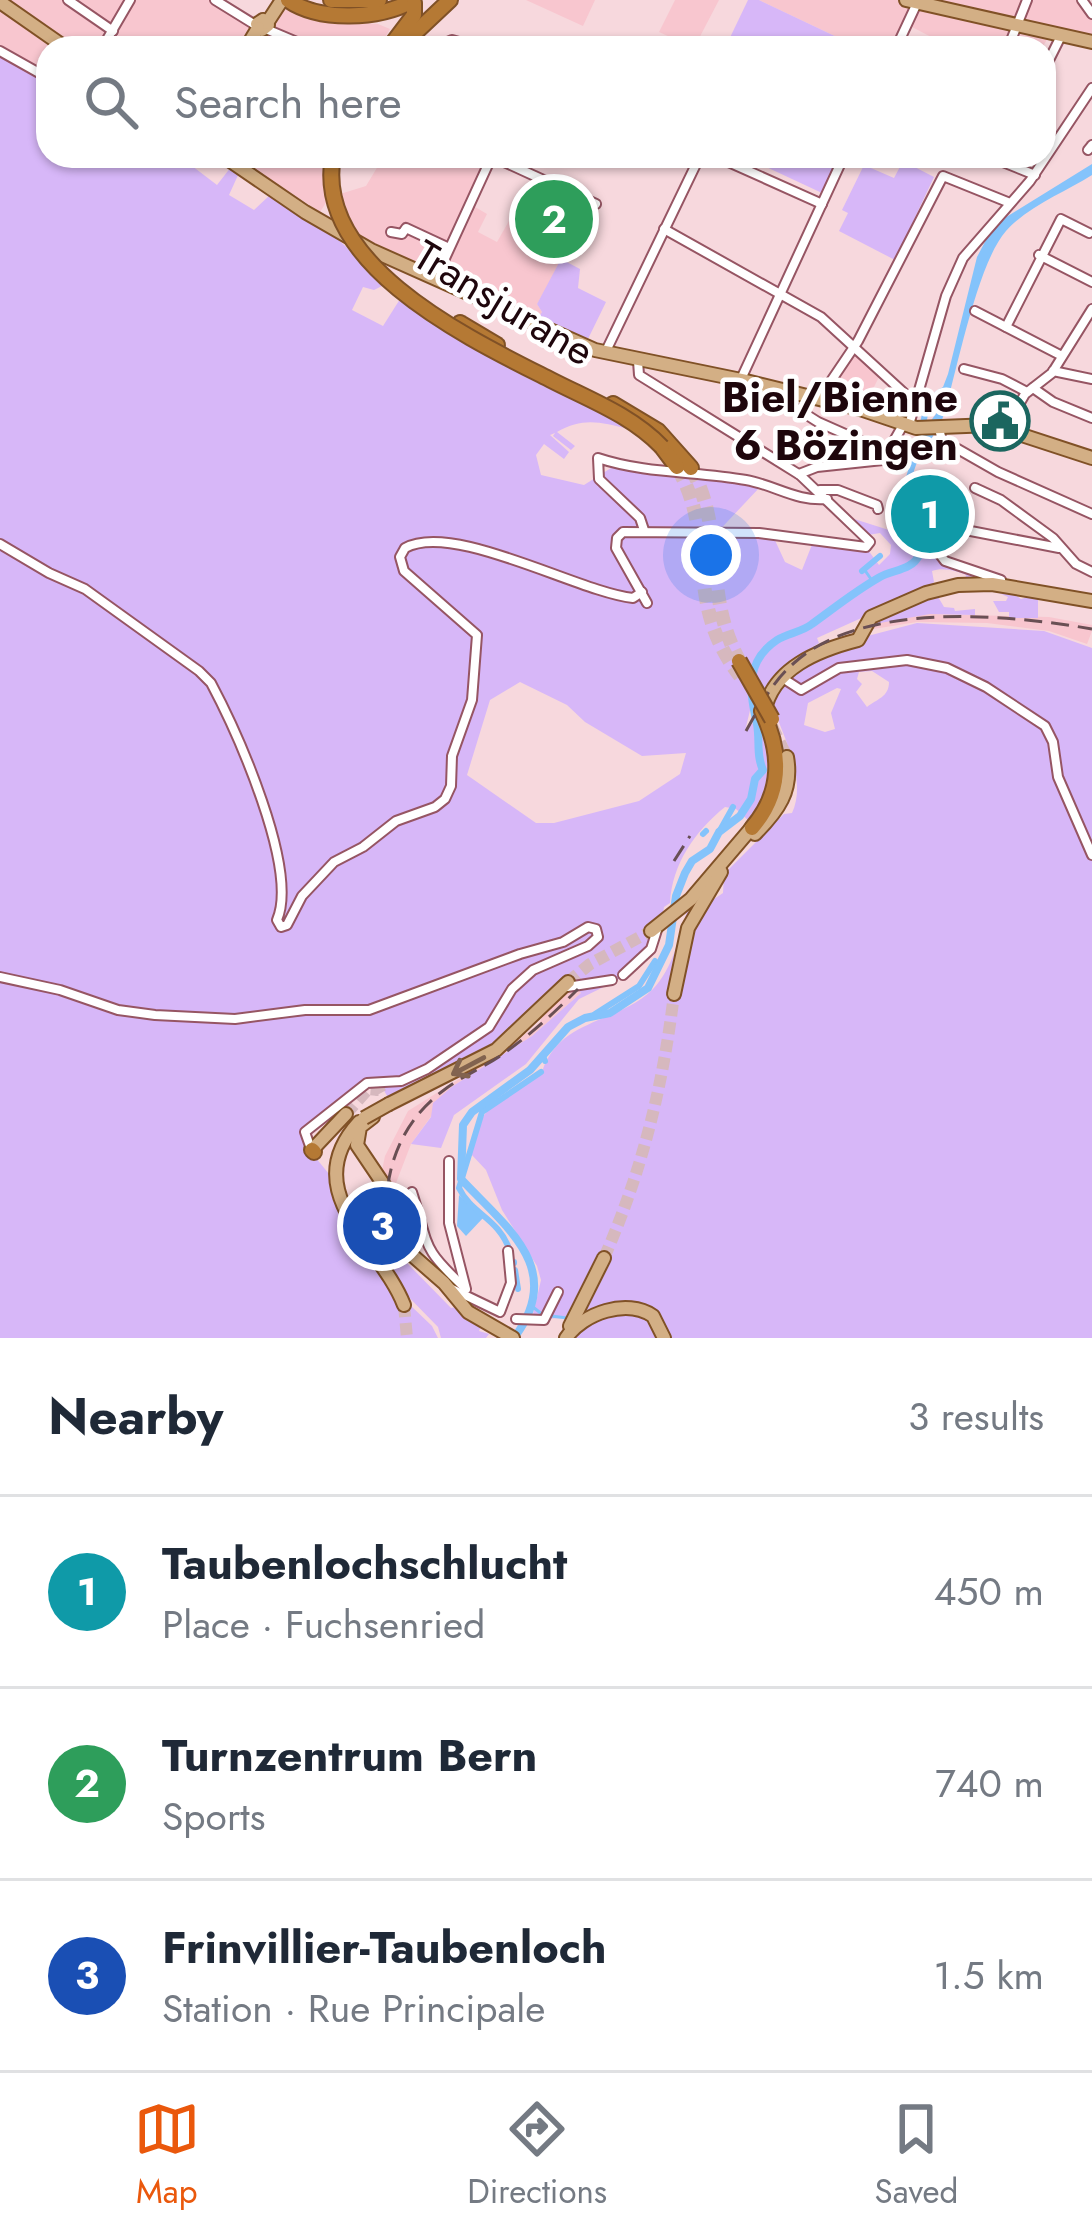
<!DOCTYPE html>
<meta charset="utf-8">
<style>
body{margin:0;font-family:Jost,sans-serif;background:#f2f2f3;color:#1f2937}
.you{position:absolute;left:711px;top:555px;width:42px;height:42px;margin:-30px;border:9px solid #fff;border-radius:50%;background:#1a73e8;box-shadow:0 0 0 18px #1a73e833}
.badge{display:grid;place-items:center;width:78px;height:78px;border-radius:50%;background:#ea580c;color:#fff;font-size:39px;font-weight:700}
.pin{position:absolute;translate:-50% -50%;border:6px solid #fff;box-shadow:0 3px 12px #0006}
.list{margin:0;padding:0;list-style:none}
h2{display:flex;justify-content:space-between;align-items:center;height:156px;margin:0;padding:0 48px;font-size:51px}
h2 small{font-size:39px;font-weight:400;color:#747a83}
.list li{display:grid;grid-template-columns:78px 1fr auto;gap:36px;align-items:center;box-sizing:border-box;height:192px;padding:0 48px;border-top:3px solid #e0e1e3}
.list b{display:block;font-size:45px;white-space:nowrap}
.list p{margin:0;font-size:39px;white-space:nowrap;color:#747a83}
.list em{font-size:39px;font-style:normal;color:#747a83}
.icon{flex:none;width:66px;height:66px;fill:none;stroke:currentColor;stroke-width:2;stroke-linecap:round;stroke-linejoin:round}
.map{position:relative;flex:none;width:1092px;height:1338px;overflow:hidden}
.search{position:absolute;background:#fff;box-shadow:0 3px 9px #0004;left:36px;right:36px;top:36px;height:132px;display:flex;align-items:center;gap:30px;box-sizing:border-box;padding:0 42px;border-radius:36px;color:#747a83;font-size:45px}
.sheet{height:732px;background:#fff}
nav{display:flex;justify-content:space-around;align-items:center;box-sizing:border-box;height:168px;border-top:3px solid #e0e1e3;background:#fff;font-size:33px;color:#747a83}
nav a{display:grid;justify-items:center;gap:6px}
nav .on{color:#ea580c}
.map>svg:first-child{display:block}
.built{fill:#f8c6cf}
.green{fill:#d7b7f8;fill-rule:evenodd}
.water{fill:#84c3fb}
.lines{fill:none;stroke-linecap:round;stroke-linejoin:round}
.stream{stroke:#84c3fb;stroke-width:3}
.canal{stroke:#84c3fb;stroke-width:6}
.river{stroke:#84c3fb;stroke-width:8}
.major-tunnel{stroke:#d6b8be;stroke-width:12;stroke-dasharray:12 6;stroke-linecap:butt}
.highway-tunnel{stroke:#d6b8be;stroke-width:14;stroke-dasharray:14 7;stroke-linecap:butt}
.minor-casing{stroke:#965563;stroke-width:12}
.major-casing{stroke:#805126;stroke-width:16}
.highway-casing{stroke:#805126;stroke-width:18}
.minor{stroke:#fff;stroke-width:8}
.major{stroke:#d3af85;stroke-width:12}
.highway{stroke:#b57934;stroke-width:14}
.rail{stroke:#694f54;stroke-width:3;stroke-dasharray:18 9;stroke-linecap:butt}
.major-bridge-casing{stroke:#805126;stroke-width:16;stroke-linecap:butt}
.highway-bridge-casing{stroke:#805126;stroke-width:18;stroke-linecap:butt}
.major-bridge{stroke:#d3af85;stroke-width:12}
.highway-bridge{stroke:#b57934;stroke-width:14}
.oneway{stroke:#82634f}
.labels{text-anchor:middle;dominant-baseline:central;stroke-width:9;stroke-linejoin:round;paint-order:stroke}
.street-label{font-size:42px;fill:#1e060c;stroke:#fff}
.poi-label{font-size:42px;font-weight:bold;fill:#1e060c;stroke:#fff;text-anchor:end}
</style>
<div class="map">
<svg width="1092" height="1338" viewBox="0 0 1092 1338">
<rect width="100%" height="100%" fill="#f7d8dd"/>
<g class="built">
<path d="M0,0H208L264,36L282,11L291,9L312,19L378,24L390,29L379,48H48V77L0,50Z"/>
<path d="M526,0H595L583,26Z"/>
<path d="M675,0H719L694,48L659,32Z"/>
<path d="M759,0H1086L1092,12V40L1049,36L1042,48H935L937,40L912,27L901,48H860Z"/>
<path d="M235,156H329L327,201L320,212Z"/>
<path d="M384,156H491L470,204L487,214L478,232L497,242L509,221L567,253L537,304L542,312L535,323L358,235L347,219L340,194L366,186Z"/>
<path d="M853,349L880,375L871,393L877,397L872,409L829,398Z"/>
<path d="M930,614L1049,617L1092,625V631L1087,644L1049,631L987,623L917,622L867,630L869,625L892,618Z"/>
<path d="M577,988L581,993L532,1036L453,1086L411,1144L386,1209L392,1268H389L381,1224L384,1181L381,1175L385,1156L408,1111L510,1047L540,1022L545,1009L566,990Z"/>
</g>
<g class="green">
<path d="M748,0H759L860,48H725Z"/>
<path d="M0,51L48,78V156H179L217,185L231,167L239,173L229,195L254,210L271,194L330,232L386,284L374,290L363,287L352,310L383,326L402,296L629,429C600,422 583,417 557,432L575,446L571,450L553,436L555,433L550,435L569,452L564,459L544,444L536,455L541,475L584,485L619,463L760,487L712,538L773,536L785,562L802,570L813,542L868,550L879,565L890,554L891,545L880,533L868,535L851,518L892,531L902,515L899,532L920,536L933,512L923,491L924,484L925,490L938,496L944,509L931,543L937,556L1000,581L965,582L966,575C956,571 943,567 932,571L934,582L928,588L817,638L819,643C797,656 771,693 753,698L745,731L760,716C770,756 774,787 750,822L736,809L725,807C695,831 672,864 670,903L664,907L658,941L650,955L616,981L579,999L526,1064L454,1115L441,1148L411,1144L431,1117L433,1103L453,1086L532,1036L581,993L577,988L566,990L487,1050L390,1101L378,1080L371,1079L303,1129L302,1141L329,1174L345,1220L409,1304L432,1326L438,1338H0ZM520,682L567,705L585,722L642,756L686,753L680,774L639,801L554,823H536L467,775L490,700Z"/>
<path d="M743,156H826L837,161L822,193Z"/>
<path d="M903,161L934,177L895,260L839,231L848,213L842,210L864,165L894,178Z"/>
<path d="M561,259L580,269L578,288L606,302L587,341L535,323L542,312L537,304Z"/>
<path d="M1005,588L1021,599L1038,594V618H1009V612H999L993,601H1006L1008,597L992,590Z"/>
<path d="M937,595L944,607L954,608L955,611L975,609V615L930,614L869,625L877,616Z"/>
<path d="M917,623L1044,631L1092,648V1338H575L573,1325L564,1318L532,1319L541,1280L537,1266L502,1210L486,1170L470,1153C485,1094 499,1104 542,1072C559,1018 618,1024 653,989C673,968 679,938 687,911L700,915L708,903L723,893L724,874L784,814L792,813C808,778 782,735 771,701L792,670L860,638ZM872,671L889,682C889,697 877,699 867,707L856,692L862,684L857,679L859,672ZM837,688L841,689L831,713L835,729L825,732L804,725L808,703Z"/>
<path d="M386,1209L407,1263L451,1308L457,1307L481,1326L479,1331L489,1334L486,1338H441L438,1327L395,1283Z"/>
</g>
<g class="water">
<path d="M1092,164V175C1065,192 1027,207 1006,231C977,264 957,371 944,414C937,438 917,450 912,480L933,511L930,525L920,536L924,514L905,480L919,436L936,414L940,397L935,392L943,387L948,374L977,257L988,236L1003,219Z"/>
<path d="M459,1195L483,1218L466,1236L457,1226Z"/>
</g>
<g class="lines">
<g class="stream">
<path d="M864,569L873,582"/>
<path d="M533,1307L543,1315L567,1318"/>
</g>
<g class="canal">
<path d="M923,423L928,402L940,392"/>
<path d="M862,571L880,556"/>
<path d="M719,832L733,807"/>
<path d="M703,834L706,831"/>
<path d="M595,1014L639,986L655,961"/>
<path d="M543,1056L545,1061"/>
<path d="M510,1251C498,1217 472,1215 459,1188L482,1112L541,1072"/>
<path d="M514,1262V1263"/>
<path d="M515,1270L518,1289"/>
</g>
<path class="river" d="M514,1338C566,1269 507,1228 461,1179L463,1125L472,1112L530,1070L568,1027L585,1018L610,1013L648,988L669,945L676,896L685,873L692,861L710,849L719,832L740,816L751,799L755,779L763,770C756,755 760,740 757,724C750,693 744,662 777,640C788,633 802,632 812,624C833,609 855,591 880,577C892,570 913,570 919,555C922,547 922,536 924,527"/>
<g class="major-tunnel">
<path d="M772,726L787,757"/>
<path d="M568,982L590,964L651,931"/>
<path d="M346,1114L368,1089L379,1090L386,1103"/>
<path d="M604,1258C642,1172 663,1086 674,994"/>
<path d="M404,1305L407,1338"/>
</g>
<g class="highway-tunnel">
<path d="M677,467C719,540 682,601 740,676"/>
<path d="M691,468C726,532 703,594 739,660"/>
</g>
<defs>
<g id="minor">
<path d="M68,0L113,31"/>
<path d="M215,0L257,26"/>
<path d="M1082,0L1092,14"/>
<path d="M266,29L311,48"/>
<path d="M308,46L348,48"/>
<path d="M102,48L130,0"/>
<path d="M433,48L452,40L480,48"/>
<path d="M896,48L917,3"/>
<path d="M1008,48L1027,0"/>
<path d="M0,51L48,78"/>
<path d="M1044,70L1061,36"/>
<path d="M1088,150L1092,145"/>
<path d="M491,156L596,204"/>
<path d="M715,156L822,204"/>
<path d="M988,156L1035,175"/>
<path d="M664,229L821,317L916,404"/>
<path d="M391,232L402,234L406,228L449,248"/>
<path d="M1039,255L1092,282"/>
<path d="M435,280L492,156"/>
<path d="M975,311L1062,356"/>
<path d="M1006,327L1061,219L1089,233"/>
<path d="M605,353L700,156"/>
<path d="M638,361L639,375L800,475L870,542L866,547L759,533L623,532L617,538L616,548L647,603"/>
<path d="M964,369L1002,379L1027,392"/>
<path d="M1053,371L1092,379"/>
<path d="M741,379L844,156"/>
<path d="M1033,388L1053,402L1092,418"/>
<path d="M777,389V396L818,422L888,453"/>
<path d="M824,400L829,384L858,341L943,176L1010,203"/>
<path d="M909,425L946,296L963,258L1030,181L1092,88"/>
<path d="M939,429L942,440L998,472L1092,514"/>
<path d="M1005,429L1025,394L1052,373L1092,309"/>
<path d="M799,474L817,467L883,460L903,425"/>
<path d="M975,488L1001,500L1053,538L1076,564L1092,572"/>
<path d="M820,490H838L877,505L878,509"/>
<path d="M644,530L640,518L599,479L598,458C646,474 696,471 746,480C775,485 797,502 827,499"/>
<path d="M0,544L49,573L85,589L199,671L211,683C237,732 299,869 277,920L281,927L287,925L302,896L334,862L363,847L396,821L435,807L445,799L451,786L452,756L472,700L477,635L404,571L400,557L405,548C453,521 578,592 633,598L642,592"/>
<path d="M1001,580L945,561L935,548L938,535L955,528L1059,548"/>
<path d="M784,679L801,690L839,668L907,660L947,668L986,687L1045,726L1053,742L1058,777L1092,855"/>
<path d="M623,975L651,949L657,930"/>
<path d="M0,977L60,990L118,1010L155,1015L235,1019L305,1010H369L520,954L563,942L588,927L596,929L598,937L588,946L533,970L512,989L489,1027L427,1069L401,1081L367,1083L305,1132L311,1149"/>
<path d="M567,987L612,980"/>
<path d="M449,1161V1223L466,1289"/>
<path d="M412,1192C430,1248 420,1246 465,1288"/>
<path d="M450,1288L500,1312L511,1283L508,1251"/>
<path d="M516,1319L544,1320L558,1292"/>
</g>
<g id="major">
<path d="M906,0L1092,42"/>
<path d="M0,2L66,48"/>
<path d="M263,20L268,25L262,30L257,24Z"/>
<path d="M267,23L282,0"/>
<path d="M246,48L258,28"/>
<path d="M223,156L305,212L371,250L595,350L746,381L860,409L916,428L991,425L1092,458"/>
<path d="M764,713C772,668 819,650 858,640L871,617L926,593L958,585L992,584L1092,601"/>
<path d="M755,834C778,811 793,791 787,757"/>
<path d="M651,931L691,899L754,825"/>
<path d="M674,994L688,928L721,872"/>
<path d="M389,1104L496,1050L568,982"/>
<path d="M373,1117L360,1127L357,1145L386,1188L400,1234L412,1255L444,1283L468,1312L513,1338"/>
<path d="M359,1122C296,1191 380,1244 404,1305"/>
<path d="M312,1150L346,1114"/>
<path d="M570,1326L604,1258"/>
<path d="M566,1338C583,1313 627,1298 653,1316L664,1338"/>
</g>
<g id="highway">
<path d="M288,0C320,22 379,19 412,1"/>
<path d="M331,0H379"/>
<path d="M389,48L414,15V3"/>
<path d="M399,48L450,0"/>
<path d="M460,323L497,345"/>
<path d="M613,404L658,431L691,468"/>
<path d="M662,447L677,467"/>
<path d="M752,828C783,792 782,753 762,711"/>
<path d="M312,1150L314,1152"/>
</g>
</defs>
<use href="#minor" class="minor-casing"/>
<use href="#major" class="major-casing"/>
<use href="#highway" class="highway-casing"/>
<use href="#minor" class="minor"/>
<use href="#major" class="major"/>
<use href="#highway" class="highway"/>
<g class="rail">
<path d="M746,731C760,706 772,682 794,663C863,601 1007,614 1092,629"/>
<path d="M674,861L690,836"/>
<path d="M391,1267C379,1200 385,1134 444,1090C461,1077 482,1068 500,1056C528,1037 554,1013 578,989"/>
</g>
<defs>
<path id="major-bridge" d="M364,1118L389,1104"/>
<g id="highway-bridge">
<path d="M333,156C313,265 470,339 551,380C590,400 631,415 662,447"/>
<path d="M739,661L772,719"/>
</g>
</defs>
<use href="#major-bridge" class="major-bridge-casing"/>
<use href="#highway-bridge" class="highway-bridge-casing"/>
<use href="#major-bridge" class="major-bridge"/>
<use href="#highway-bridge" class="highway-bridge"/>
</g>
<defs><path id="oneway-shaft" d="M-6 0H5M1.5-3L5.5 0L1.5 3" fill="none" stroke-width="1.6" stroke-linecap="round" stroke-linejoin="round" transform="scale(3)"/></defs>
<use class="oneway" href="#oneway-shaft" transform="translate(468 1066) rotate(152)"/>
<defs>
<symbol id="civic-ring" viewBox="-11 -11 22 22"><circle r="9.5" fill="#fff" stroke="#1b665f" stroke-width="1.5"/><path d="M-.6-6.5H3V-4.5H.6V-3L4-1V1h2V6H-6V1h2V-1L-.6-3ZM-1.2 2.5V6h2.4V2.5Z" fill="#1b665f"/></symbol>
</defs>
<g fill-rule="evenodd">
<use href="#civic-ring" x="967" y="388" width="66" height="66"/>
</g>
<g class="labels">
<g class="street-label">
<text transform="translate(504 303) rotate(31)">Transjurane</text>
</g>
<g class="poi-label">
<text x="958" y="397">Biel/Bienne<tspan x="958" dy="48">6 Bözingen</tspan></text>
</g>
</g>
</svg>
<div class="you"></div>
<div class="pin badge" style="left:930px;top:514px;background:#0f9aa8">1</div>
<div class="pin badge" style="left:554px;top:219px;background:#2e9e5b">2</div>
<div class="pin badge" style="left:382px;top:1226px;background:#1a4fb4">3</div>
<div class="search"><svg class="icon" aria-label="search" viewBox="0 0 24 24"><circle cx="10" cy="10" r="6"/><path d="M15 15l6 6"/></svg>Search here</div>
</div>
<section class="sheet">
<h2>Nearby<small>3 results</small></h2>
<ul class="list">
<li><span class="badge" style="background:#0f9aa8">1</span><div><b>Taubenlochschlucht</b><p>Place · Fuchsenried</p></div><em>450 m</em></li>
<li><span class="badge" style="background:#2e9e5b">2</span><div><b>Turnzentrum Bern</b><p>Sports</p></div><em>740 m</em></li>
<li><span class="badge" style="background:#1a4fb4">3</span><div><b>Frinvillier-Taubenloch</b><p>Station · Rue Principale</p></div><em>1.5 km</em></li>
</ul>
</section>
<nav>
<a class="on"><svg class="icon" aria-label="map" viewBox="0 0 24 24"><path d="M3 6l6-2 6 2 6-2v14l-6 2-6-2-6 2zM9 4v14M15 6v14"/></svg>Map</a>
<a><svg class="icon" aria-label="directions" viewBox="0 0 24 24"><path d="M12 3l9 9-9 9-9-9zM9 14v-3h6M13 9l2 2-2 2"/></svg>Directions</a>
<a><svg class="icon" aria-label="saved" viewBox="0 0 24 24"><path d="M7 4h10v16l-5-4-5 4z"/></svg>Saved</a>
</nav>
